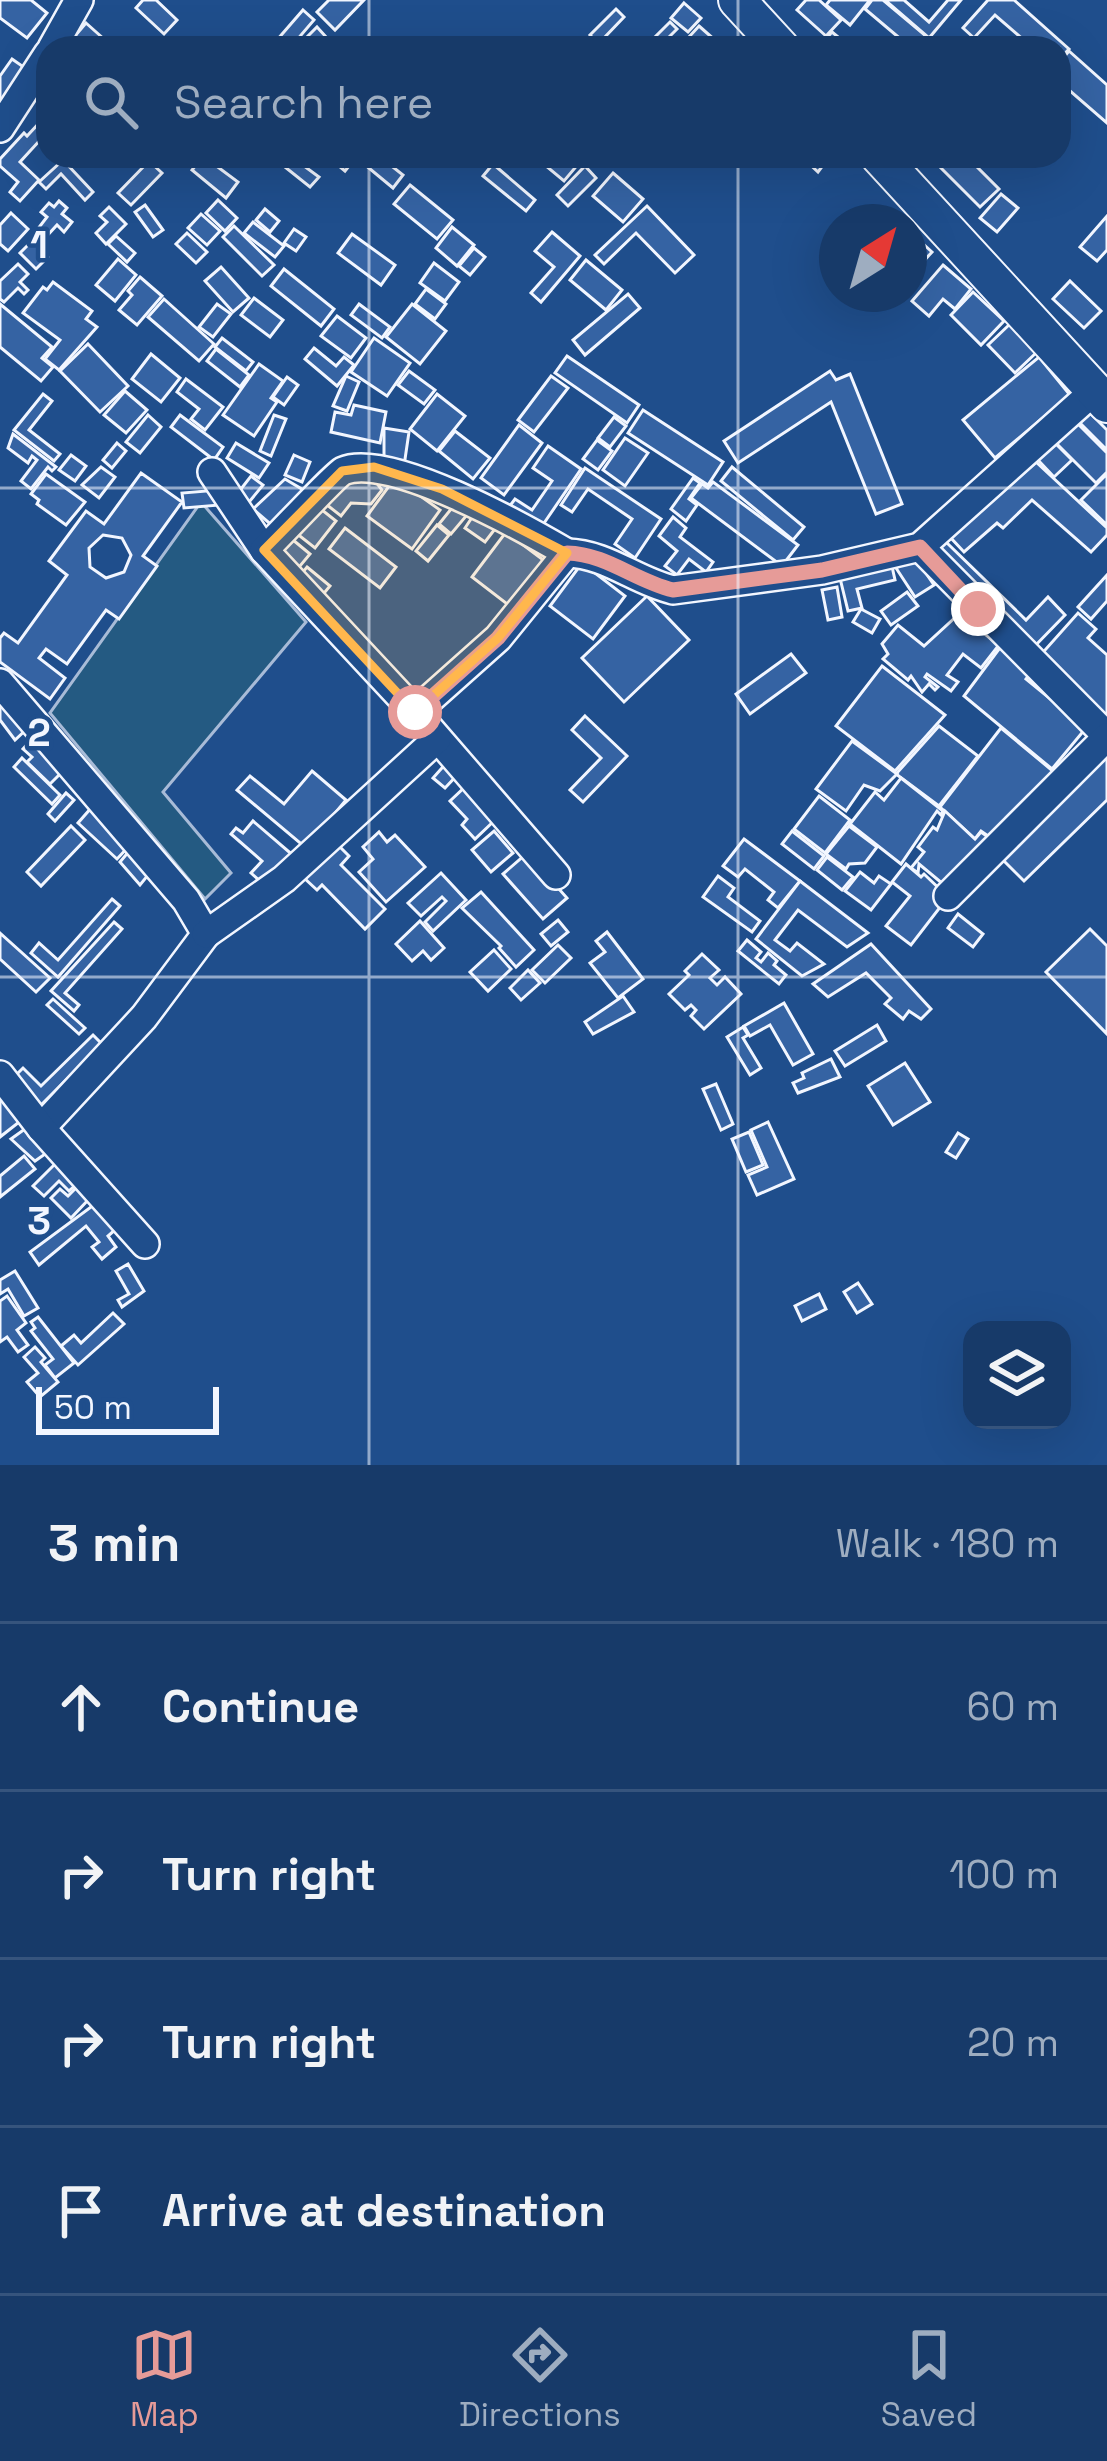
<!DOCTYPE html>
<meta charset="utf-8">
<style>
body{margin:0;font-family:"Space Grotesk",sans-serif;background:#20416f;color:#f1f3f6}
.controls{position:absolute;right:36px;bottom:36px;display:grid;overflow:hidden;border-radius:24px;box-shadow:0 12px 48px #0002}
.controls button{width:108px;height:108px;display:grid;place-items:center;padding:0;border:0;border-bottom:3px solid #36547d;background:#173a69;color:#f1f3f6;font:60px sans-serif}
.compass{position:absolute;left:819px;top:204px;width:108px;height:108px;border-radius:50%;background:#173a69;box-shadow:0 12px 48px #0002;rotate:37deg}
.scale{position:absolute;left:36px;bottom:30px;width:183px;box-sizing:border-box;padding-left:12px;border:6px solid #f2f6ff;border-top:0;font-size:33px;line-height:42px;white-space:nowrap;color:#f2f6ff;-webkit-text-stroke:9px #1f4e8c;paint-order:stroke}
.stop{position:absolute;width:36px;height:36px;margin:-27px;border:9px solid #e69b98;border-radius:50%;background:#fff}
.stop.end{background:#e69b98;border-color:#fff;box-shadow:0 3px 12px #0008}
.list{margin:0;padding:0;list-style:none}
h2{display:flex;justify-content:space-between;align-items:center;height:156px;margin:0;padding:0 48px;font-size:51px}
h2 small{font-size:39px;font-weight:400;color:#9eadc0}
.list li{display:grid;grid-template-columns:78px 1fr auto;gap:36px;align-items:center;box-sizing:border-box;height:168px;padding:0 48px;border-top:3px solid #36547d}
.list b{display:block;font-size:45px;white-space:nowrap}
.list em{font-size:39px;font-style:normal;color:#9eadc0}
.icon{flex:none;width:66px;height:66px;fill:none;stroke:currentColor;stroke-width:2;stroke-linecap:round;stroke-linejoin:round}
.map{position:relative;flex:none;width:1107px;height:1465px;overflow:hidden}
.search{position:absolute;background:#173a69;box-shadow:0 12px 48px #0002;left:36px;right:36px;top:36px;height:132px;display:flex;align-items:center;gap:30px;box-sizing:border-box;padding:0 42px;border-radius:36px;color:#9eadc0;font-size:45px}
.sheet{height:828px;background:#173a69}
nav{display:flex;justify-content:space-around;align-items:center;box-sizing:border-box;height:168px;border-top:3px solid #36547d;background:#173a69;font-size:33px;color:#9eadc0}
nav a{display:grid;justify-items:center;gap:6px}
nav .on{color:#e69b98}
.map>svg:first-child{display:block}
.green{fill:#245a82;stroke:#a8bbd7;stroke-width:3}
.building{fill:#3563a3;stroke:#f2f6ff;stroke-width:3;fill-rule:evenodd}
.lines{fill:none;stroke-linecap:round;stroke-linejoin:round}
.minor-casing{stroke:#f2f6ff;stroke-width:32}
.major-casing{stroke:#f2f6ff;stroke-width:40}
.minor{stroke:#1f4e8c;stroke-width:27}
.major{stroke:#1f4e8c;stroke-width:36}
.route{stroke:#e69b98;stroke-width:15}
.marked{fill:#ffb74d;fill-opacity:0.2;stroke:#ffb74d;stroke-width:9;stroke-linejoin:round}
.grid{fill:none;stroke:#f2f6ff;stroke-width:3;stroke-opacity:0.55}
.grid-label{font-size:39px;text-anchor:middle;font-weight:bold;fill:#f2f6ff;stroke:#1f4e8c;stroke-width:9;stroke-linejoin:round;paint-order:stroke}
</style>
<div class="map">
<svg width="1107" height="1465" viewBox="0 0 1107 1465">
<rect width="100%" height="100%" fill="#1f4e8c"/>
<path class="green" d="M201,502L306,622L163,792L231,873L205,899L50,713Z"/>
<g class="building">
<path d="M0,0H31L47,13L27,38L0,18Z"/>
<path d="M143,0H156L177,20L164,34L136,8Z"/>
<path d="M329,0H364L335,30L317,12Z"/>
<path d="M806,0H819L841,20L826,36L797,10Z"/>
<path d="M830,0H870L850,25L826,5Z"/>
<path d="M872,0H883L926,36L916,48H897L903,41L865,9Z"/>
<path d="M885,0H904L929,22L948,0H961L929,38Z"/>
<path d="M988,0H1014L1069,49L1059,60V48H1033L995,15L974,38L963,28Z"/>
<path d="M684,3L701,18L688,32L671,18Z"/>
<path d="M616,9L624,17L603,39L612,48H603L590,35Z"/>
<path d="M303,10L314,20L290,48H270Z"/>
<path d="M670,22L677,29L658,48H653L648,44Z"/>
<path d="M86,23L114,48H74L69,43Z"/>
<path d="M699,26L724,48H700L689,37Z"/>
<path d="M317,27L336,48H306L301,43Z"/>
<path d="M832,32L844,42L839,48H818Z"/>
<path d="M1069,51L1107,85V123L1061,83L1059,85V63Z"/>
<path d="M12,59L25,68L0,103V76Z"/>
<path d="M40,122L48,129V145L41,139L20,162L39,180L20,201L10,192L18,182L0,166V159L24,133L27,136Z"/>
<path d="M203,156L238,182L226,198L192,170Z"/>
<path d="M295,156H312L304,166L319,177L310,187L285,167Z"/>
<path d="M327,156H357L345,171Z"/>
<path d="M370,156H379L403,175L393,188L364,164Z"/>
<path d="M534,156H585L564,181Z"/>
<path d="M801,156H830L818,172Z"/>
<path d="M929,156H966L999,189L980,207Z"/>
<path d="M63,160L93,192L85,200L61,174L46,189L39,182Z"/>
<path d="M149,161L162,173L131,205L118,193Z"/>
<path d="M493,164L535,200L526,211L483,176Z"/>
<path d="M585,166L596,178L568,206L557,195Z"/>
<path d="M613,173L643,199L623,222L593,196Z"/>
<path d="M410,185L453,220L437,239L394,204Z"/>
<path d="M1001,194L1018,208L997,232L980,218Z"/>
<path d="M218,200L237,218L225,231L206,213Z"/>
<path d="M59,201L67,208L62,214L72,222L64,232L57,225L46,237L37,230L47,217L41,212L49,203L54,207Z"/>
<path d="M145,205L163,230L153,237L135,212Z"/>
<path d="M647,206L694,255L675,273L636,233L604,264L595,255Z"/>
<path d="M109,207L126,224L106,244L96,233L107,222L100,216Z"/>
<path d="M265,209L279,221L270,232L256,220Z"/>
<path d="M11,213L28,229L8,251L0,244V225Z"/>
<path d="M201,214L220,231L207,245L188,228Z"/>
<path d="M1107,216V250L1097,261L1080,247Z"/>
<path d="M253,222L284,246L275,257L244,233Z"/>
<path d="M234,226L274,265L262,276L223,237Z"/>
<path d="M452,227L474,245L457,266L436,248Z"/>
<path d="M294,229L306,237L296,251L284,243Z"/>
<path d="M909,231L932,252L910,276L909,275Z"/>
<path d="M552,232L580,256L541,302L531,293L554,267L535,251Z"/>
<path d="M187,233L207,252L196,263L176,244Z"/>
<path d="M352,234L395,265L381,285L338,253Z"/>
<path d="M116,236L135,253L127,262L108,244Z"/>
<path d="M32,241L48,257L36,269L20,253Z"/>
<path d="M474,248L485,257L470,275L459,266Z"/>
<path d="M118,259L136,275L115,301L96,285Z"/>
<path d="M586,260L622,290L606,310L570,280Z"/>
<path d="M434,263L459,282L445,301L420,283Z"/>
<path d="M18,264L28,274L20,282L28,290L24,294L18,288L4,302L0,299V281Z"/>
<path d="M943,265L971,289L955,309L943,299L929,316L912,301Z"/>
<path d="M221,267L249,298L233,312L205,281Z"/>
<path d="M284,269L334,309L321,326L271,286Z"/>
<path d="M140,277L162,296L137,325L119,310L132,295L128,291Z"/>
<path d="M1070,281L1101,311L1084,328L1053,299Z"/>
<path d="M53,282L92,311L86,319L97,327L59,370L45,359L60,340L23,313L43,287L47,290Z"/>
<path d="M426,289L446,304L435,319L415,304Z"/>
<path d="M973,292L1004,321L981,345L951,315Z"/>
<path d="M628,294L640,308L585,355L573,340Z"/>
<path d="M254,298L283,320L270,337L241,315Z"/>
<path d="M164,299L214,344L199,361L148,317Z"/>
<path d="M0,304L52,347L42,358L53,367L41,381L0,347Z"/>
<path d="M217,304L231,314L213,337L199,327Z"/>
<path d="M359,304L390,327L382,338L351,315Z"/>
<path d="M412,304L446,331L420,364L386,337Z"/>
<path d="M337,316L366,338L351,358L321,336Z"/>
<path d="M1011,323L1038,351L1015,373L988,345Z"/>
<path d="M222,338L253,362L246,371L215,347Z"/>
<path d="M374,338L410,363L387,396L351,372Z"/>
<path d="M88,344L128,386L100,412L60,371Z"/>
<path d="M314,348L336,366L344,357L354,365L337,386L305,359Z"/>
<path d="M216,349L249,375L240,387L207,361Z"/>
<path d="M151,354L180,378L161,402L132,379Z"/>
<path d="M567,356L639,405L627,423L555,373Z"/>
<path d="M1039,357L1070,395L995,458L963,420Z"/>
<path d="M259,364L283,381L271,398L277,402L254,436L223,415Z"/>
<path d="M409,371L435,390L424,404L398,385Z"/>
<path d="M830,371L836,380L850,374L902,504L876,514L831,402L738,463L724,441Z"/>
<path d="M346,376L359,382L347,411L333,406Z"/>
<path d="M551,376L568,388L534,432L518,420Z"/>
<path d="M287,377L298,385L284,405L273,397Z"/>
<path d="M186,379L223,407L205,430L191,419L199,409L177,392Z"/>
<path d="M125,391L147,410L126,433L104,415Z"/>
<path d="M43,394L52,401L29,430L60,454L54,461L14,430Z"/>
<path d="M437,394L465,416L437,451L410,429Z"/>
<path d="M354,405L386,412L380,443L331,432L335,412L351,415Z"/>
<path d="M643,410L723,462L708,485L628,433Z"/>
<path d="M1090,413L1107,430V450L1078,421Z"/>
<path d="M148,415L161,427L140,453L126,442Z"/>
<path d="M180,415L223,447L214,460L171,427Z"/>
<path d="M274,415L286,419L271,456L260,451Z"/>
<path d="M614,417L626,426L610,447L598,438Z"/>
<path d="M1077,423L1107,453V472L1096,483L1056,443Z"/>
<path d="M519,425L542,443L504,495L481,478Z"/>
<path d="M384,428L409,432L404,466L384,463Z"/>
<path d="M455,431L490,458L473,479L439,451Z"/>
<path d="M13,434L56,467L52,471L48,467L31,489L21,481L37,460L32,456L28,463L8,448Z"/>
<path d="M625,438L648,453L625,486L603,470Z"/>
<path d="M597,440L612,451L598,470L583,459Z"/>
<path d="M117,443L126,451L112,468L103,460Z"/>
<path d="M236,443L269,463L259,478L227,458Z"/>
<path d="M1055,443L1072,460L1054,477L1038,460Z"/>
<path d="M548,446L581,469L540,529L509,507L515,499L532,510L552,481L533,468Z"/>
<path d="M71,455L86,466L75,481L59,470Z"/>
<path d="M294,455L310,462L302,482L285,475Z"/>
<path d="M1036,462L1107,528V535L1091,552L1032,500L1003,528L997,523L964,552L950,537Z"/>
<path d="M101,467L115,477L99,498L82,485Z"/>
<path d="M732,467L804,527L793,540L721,481Z"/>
<path d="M585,468L661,519L635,558L615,544L632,519L588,489L572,512L561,505Z"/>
<path d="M141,473L182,502L143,556L157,566L119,619L106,610L67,664L46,649L39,658L65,678L50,699L0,662V638L4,633L18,643L67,575L49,561L86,511L104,524ZM103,535L122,538L131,555L124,572L106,578L90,567L89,548Z"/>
<path d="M46,474L85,502L66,525L37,504L39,500L31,494Z"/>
<path d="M357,474L373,478L382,490L371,504L351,503L341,516L322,501Z"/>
<path d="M1107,474V525L1081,500Z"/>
<path d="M251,476L263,485L245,507L234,498Z"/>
<path d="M395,478L440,510L412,549L367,516Z"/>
<path d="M693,478L700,483L689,499L697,505L686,521L671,509Z"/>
<path d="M285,479L305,491L275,528L253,509Z"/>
<path d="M713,482L798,545L782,566L691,498L702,484L708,488Z"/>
<path d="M218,490L220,505L184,508L182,493Z"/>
<path d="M460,498L472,509L451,534L439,524Z"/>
<path d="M317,506L336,521L315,548L296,533Z"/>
<path d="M477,510L498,525L485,542L465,528Z"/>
<path d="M673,517L686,528L680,537L713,562L706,572L689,559L677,575L665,566L677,551L659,536Z"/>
<path d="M437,525L449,535L428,561L416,551Z"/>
<path d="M345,528L396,567L380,588L329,549Z"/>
<path d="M506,532L546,562L511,607L472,577Z"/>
<path d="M287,535L310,554L295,572L272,553Z"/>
<path d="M946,542L1026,620L1048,597L1065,615L1032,649L934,555Z"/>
<path d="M914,556L934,585L915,597L896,568Z"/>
<path d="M891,562L895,580L857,589L862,608L848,611L839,574Z"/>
<path d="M582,563L625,596L593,639L550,606Z"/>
<path d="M307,567L330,586L320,598L297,579Z"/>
<path d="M1107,575V601L1091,619L1078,607Z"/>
<path d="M837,587L842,617L828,620L822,590Z"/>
<path d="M907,592L918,606L891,625L881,611Z"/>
<path d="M647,596L689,640L624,702L582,658Z"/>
<path d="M861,609L880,619L872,633L853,622Z"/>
<path d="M1078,613L1096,629L1088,638L1107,655V721L1037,659Z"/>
<path d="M959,614L999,645L981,668L963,654L947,675L958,682L951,691L927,674L925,677L938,687L935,690L929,684L922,692L911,676L908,680L883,659L888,654L882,644L898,625L924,646Z"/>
<path d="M1002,645L1033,670L1026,679L1086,728L1052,769L964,696Z"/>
<path d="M791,654L806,673L750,714L736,694Z"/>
<path d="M882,666L945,715L895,771L836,726Z"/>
<path d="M0,694L30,726L15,740L0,720Z"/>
<path d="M585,716L627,756L583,802L570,790L601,758L572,730Z"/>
<path d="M939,726L978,756L939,806L896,774Z"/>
<path d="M1001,728L1054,772L991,838L981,831L975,839L940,807Z"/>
<path d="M33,738L65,769L50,784L27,762L32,757L23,749Z"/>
<path d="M852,741L897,774L880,791L864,785L846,811L816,789Z"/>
<path d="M1107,748V800L1024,881L995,852Z"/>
<path d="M22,758L60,795L52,804L14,767Z"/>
<path d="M449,760L461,771L445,788L433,778Z"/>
<path d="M312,771L346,800L306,848L237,790L250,776L284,804Z"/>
<path d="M901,778L943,811L941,815L937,811L901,864L850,824L875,792L884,800Z"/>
<path d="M465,787L495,820L475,839L462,825L467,819L450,801Z"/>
<path d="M66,793L74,800L55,821L48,814Z"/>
<path d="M819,796L850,820L825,853L794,829Z"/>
<path d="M92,807L131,844L117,859L78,823Z"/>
<path d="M945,811L975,839L981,832L995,842L943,884L919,864L918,873L911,868L924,852L918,847L933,827L937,830Z"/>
<path d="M253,821L295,857L268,888L251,873L262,861L231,834L236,828L243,833Z"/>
<path d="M71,826L85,840L41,886L27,872Z"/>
<path d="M849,826L877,847L865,863L849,864L846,869L826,854Z"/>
<path d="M494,831L513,853L491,872L472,850Z"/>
<path d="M792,831L824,856L814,869L782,844Z"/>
<path d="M379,832L387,842L395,835L425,867L386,902L359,872L373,859L363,847Z"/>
<path d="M744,839L800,881L778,908L768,900L774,892L745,869L738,877L723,866Z"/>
<path d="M337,844L349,856L341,865L385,909L365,929L322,885L317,890L303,877Z"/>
<path d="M130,850L153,869L140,885L120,862Z"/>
<path d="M527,853L567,898L543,919L503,874Z"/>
<path d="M827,857L853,877L842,890L817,870Z"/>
<path d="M906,864L921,877L924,874L948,897L911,945L886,926L910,896L892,882Z"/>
<path d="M860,872L874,883L879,876L891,884L871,910L845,891Z"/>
<path d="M441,873L466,900L433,931L425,922L446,901L442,897L421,916L408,903Z"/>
<path d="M718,876L734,888L728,897L760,921L752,932L703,897Z"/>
<path d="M800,881L868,933L847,947L798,910L775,940L790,951L797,943L824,964L802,976L756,939Z"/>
<path d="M481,892L534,950L516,967L499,948L501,946L462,908Z"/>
<path d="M112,899L120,906L58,977L31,953L39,943L58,960Z"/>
<path d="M958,914L983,934L973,947L948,928Z"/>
<path d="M558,920L568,932L551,946L541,934Z"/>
<path d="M420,921L444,948L431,960L423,951L412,961L396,944Z"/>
<path d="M114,922L122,929L65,993L79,1005L74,1011L51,991Z"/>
<path d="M1090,929L1107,946V1034L1046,972Z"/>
<path d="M607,932L643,979L618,998L590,963L605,952L596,941Z"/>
<path d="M0,933L50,978L36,992L0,959Z"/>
<path d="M747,940L761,952L756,958L761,962L768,953L777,961L774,965L786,975L779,984L738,951Z"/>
<path d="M871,944L931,1009L921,1019L909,1011L903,1019L885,1004L891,998L866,973L828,997L813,984Z"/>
<path d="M558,945L571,958L545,983L532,970Z"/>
<path d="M494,950L511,969L488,991L470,972Z"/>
<path d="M702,954L719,970L710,978L717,985L725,977L741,994L704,1029L691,1016L696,1010L691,1005L685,1010L669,994L689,975L685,971Z"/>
<path d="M528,970L540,983L521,1000L510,988Z"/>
<path d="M623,996L634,1012L593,1034L585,1022Z"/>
<path d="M53,999L85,1028L79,1034L47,1005Z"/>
<path d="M784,1003L813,1054L793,1065L770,1025L750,1036L744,1026Z"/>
<path d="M877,1025L886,1041L845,1066L835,1051Z"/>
<path d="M743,1027L748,1035L743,1038L761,1068L750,1075L727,1037Z"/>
<path d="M93,1035L102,1044L41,1105L14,1077L23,1068L41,1086Z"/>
<path d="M831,1059L840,1077L798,1093L793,1083L804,1078L802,1073Z"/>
<path d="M905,1063L930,1102L893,1125L868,1086Z"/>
<path d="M716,1084L733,1124L721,1130L703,1089Z"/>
<path d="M0,1089L23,1119L0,1137Z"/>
<path d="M768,1122L794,1179L757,1195L748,1175L767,1167L751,1130Z"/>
<path d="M29,1126L48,1152L35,1161L11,1139Z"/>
<path d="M749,1132L763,1165L746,1172L732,1139Z"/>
<path d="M958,1133L968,1139L956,1158L946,1152Z"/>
<path d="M24,1156L35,1169L0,1197V1176Z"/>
<path d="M55,1164L76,1185L69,1191L59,1181L44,1196L33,1186Z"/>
<path d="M77,1187L89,1199L71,1218L51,1198L60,1189L68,1196Z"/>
<path d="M95,1204L116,1229L108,1236L116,1247L102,1259L92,1247L99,1242L86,1226L39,1265L30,1252Z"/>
<path d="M128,1264L144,1291L122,1307L118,1300L129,1294L116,1271Z"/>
<path d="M15,1271L38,1308L24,1316L8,1289L0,1294V1280Z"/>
<path d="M858,1283L872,1304L857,1313L844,1292Z"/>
<path d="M819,1294L826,1309L802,1321L795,1306Z"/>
<path d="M7,1296L26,1323L17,1330L28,1345L18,1352L7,1337L0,1342V1301Z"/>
<path d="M113,1313L124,1324L78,1365L61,1346L74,1335L81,1343Z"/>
<path d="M38,1317L74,1363L55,1378L45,1365L53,1359L31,1331L35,1328L31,1322Z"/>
<path d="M35,1347L45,1358L41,1362L58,1382L40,1397L27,1382L38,1373L24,1357Z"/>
</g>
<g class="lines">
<defs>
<g id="minor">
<path d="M52,48L79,0"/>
<path d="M0,128L48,54"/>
<path d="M212,472L264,550L415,712L556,875"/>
<path d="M920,547L1107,736"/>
<path d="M264,550C277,538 335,475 343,471C388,451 526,529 567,553"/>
<path d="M0,683L186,900L206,934L144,1017L41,1128"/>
<path d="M415,712L498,638L567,553C607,554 635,581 673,590L822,570L920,547L1093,392"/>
<path d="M948,896L1107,737"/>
<path d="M206,934L284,879L437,739"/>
<path d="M0,1075L41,1128L145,1244"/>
</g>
<g id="major">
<path d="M737,0L781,48"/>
<path d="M879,156L1107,404"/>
</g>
</defs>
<use href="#minor" class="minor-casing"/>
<use href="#major" class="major-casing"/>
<use href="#minor" class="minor"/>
<use href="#major" class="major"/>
</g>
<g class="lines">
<path class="route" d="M415,712L498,638L567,553C607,554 635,581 673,590L822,570L920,547L978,609"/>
</g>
<path class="marked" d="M374,467L442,489L567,553L498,638L415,712L264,550L342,471Z"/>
<path class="grid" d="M369,0V48M738,0V48M369,156V1465M738,156V1465M0,488H1107M0,977H1107"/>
<g class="grid-label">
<text x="39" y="258">1</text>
<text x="39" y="746">2</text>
<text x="39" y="1234">3</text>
</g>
</svg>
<div class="controls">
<button><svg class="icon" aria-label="layers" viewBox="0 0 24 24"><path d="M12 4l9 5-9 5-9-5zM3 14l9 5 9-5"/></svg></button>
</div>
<svg class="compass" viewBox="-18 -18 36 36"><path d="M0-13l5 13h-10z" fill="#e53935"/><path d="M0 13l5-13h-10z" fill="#9eadc0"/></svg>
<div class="scale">50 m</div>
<div class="stop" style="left:415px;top:712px"></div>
<div class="stop end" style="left:978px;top:609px"></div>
<div class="search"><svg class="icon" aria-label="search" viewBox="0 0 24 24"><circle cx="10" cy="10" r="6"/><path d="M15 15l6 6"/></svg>Search here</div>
</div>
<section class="sheet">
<h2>3 min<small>Walk · 180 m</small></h2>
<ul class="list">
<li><svg class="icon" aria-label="ahead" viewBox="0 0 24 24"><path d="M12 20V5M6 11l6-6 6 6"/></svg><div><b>Continue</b></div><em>60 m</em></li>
<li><svg class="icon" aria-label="right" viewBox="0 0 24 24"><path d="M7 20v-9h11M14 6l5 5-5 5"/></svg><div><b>Turn right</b></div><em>100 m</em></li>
<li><svg class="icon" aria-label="right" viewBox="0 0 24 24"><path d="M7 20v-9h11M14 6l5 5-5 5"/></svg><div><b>Turn right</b></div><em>20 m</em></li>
<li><svg class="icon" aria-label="arrive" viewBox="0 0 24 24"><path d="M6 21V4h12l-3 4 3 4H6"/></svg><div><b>Arrive at destination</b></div></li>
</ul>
</section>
<nav>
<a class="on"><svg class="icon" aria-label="map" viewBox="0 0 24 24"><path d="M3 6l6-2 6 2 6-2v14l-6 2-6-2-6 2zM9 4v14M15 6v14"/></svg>Map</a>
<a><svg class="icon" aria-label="directions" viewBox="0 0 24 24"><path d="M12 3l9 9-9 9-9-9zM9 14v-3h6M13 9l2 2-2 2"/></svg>Directions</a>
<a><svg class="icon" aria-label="saved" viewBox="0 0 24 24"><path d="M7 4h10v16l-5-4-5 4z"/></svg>Saved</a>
</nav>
